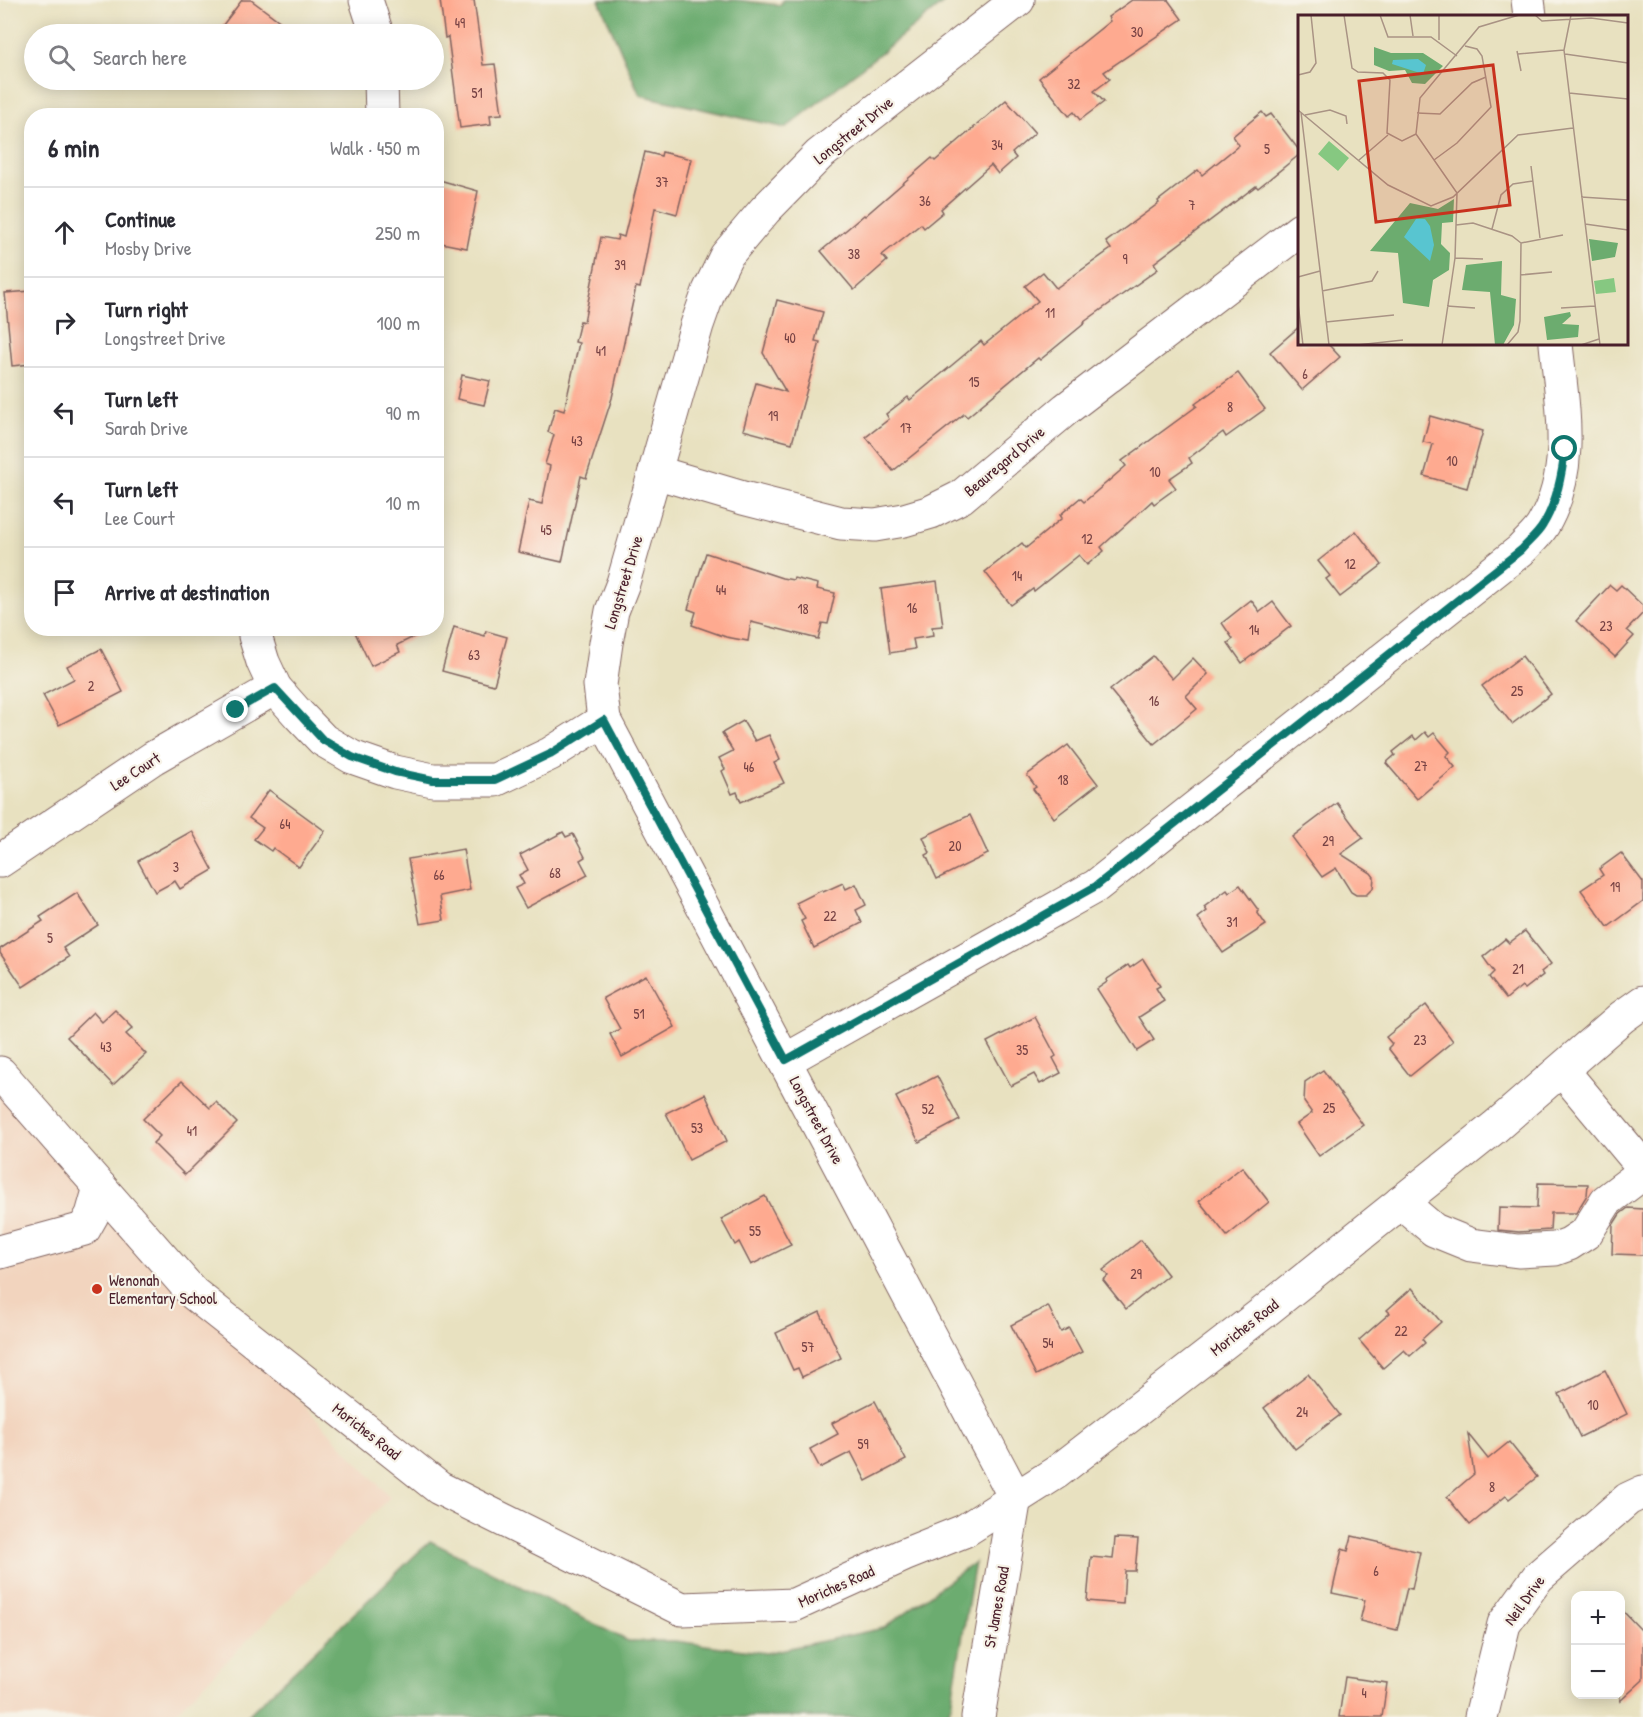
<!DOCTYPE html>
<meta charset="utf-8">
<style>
body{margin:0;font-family:"Patrick Hand",sans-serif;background:#f7f7f7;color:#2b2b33}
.controls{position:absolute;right:18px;bottom:18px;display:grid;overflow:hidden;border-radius:12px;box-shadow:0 3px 15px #0003}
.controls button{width:54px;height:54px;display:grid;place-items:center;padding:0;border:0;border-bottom:2px solid #e1e1e2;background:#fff;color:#2b2b33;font:30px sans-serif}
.stop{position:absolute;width:18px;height:18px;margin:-14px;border:4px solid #0f766e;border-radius:50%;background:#fff}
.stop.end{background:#0f766e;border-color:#fff;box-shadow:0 2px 6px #0008}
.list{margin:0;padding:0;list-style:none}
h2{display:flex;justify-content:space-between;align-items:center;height:78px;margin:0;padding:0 24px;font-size:26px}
h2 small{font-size:20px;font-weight:400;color:#7c7c81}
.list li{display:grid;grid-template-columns:39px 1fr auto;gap:18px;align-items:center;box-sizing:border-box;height:90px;padding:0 24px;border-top:2px solid #e1e1e2}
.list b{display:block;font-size:22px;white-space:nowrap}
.list p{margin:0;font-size:20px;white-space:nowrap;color:#7c7c81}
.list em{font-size:20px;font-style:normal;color:#7c7c81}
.icon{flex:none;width:33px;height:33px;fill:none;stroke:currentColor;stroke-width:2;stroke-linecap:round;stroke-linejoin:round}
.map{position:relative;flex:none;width:1643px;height:1717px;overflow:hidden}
.search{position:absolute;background:#fff;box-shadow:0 3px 15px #0003;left:24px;top:24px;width:420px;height:66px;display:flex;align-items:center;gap:15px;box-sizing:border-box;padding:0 21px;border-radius:33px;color:#7c7c81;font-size:22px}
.panel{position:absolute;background:#fff;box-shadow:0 3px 15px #0003;left:24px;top:108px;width:420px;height:528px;border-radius:24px}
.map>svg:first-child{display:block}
.built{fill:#f2d4be}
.forest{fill:#6cac6f;stroke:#5b664d;stroke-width:1.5}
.building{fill:#feaa90}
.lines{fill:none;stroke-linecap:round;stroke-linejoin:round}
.minor-casing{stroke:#81635f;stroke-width:35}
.minor{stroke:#fff;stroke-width:33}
.route{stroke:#0f766e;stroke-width:8}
.poi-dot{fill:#c8321e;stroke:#f7f3e8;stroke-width:2}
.labels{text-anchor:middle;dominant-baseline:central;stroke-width:4.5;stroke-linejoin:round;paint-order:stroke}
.number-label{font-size:14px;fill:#774244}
.street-label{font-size:16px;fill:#4a1f2b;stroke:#f7f3e8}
.poi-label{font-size:16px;fill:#4a1f2b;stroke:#f7f3e8;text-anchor:start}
.inset-road{fill:none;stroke:#a99384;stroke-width:1.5}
.view{fill:#c8321e;fill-opacity:0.15;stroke:#c8321e;stroke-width:3}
.inset-edge{fill:none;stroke:#4a1f2b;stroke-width:3}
</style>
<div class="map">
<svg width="1643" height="1717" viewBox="0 0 1643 1717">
<rect width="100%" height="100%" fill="#f7f3e8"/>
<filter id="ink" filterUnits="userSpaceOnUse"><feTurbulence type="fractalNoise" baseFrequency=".0167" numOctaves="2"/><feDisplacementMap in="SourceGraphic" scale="12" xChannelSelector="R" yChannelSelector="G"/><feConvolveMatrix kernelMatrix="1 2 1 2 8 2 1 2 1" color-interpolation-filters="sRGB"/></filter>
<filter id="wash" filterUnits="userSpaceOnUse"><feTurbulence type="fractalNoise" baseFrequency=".008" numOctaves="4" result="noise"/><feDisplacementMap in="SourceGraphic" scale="24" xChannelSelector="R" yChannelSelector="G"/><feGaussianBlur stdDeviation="1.35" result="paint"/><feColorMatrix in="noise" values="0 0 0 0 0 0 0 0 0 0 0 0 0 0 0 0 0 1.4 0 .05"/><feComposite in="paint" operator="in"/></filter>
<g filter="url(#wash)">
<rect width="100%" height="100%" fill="#e8e1c0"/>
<path class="built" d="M0,1081L390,1497L171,1717H0Z"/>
<g class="forest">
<path d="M599,0H735L780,5L783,0H947L786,128L640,95Z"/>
<path d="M430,1541L628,1641H675L766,1653L884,1628L975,1562L949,1717H246Z"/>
</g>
<g id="blocks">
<g class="building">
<path d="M242,0H251L297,34H216Z"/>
<path d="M440,0H474L483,65L495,64L502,114L490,115L491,124L460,128L448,37L445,38Z"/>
<path d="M1132,0H1168L1182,19L1104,72L1110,79L1094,91L1104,102L1080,120L1074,112L1069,116L1039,78L1110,21L1108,17Z"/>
<path d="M1006,100L1035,133L1012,153L1016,158L998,174L991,165L941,209L943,212L924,228L921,224L882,255L887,261L854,290L821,251L864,215L865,216L932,158L935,161Z"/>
<path d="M1262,112L1266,117L1271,114L1299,150V155L1258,188L1256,186L1154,263L1158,269L1084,322L1085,323L1040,360L1038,358L967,417L964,414L893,471L866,437L889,419L886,414L908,397L910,400L981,341L984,345L1038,301L1025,286L1043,272L1056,288L1111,249L1106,242L1159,203L1158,201L1198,170L1202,175L1239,145L1233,136Z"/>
<path d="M645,152L661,156L662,152L691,159L677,214L655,208L640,288L636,287L612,398L586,478L581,476L562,562L518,552L529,501L542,504L550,466L545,464L554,435L548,432L555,408L564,411L579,343L575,342L580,321L584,322L601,237L617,240L618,235L624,237Z"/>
<path d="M436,179L478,191L467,248L436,242Z"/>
<path d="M32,291V364L12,366L5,293Z"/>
<path d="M777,300L823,312L815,341L820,342L792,443L743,430L756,383L786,392L763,353Z"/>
<path d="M1299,327V344H1328L1340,357L1302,390L1270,352Z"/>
<path d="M1238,373L1265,409L1226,437L1223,432L1189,458L1192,463L1169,479L1176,488L1154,504L1152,501L1101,547L1104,551L1087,565L1079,555L1034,591L1033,589L1011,605L985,572L1022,543L1026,548L1062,518L1060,515L1080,498L1084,502L1126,466L1122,461L1197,406L1195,404Z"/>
<path d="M462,375L490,381L484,405L457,399Z"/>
<path d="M1430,416L1483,431L1467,488L1424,476L1433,444L1423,442Z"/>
<path d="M1356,531L1382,565L1340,597L1326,579L1330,576L1318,561Z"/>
<path d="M706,553L782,578L793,580L794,578L818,584L817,589L835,593L828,624L822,623L818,639L751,622L748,641L726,637L692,625L696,612L688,609Z"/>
<path d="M937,581L943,626L932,627L933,636L913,639L915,649L890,653L881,589Z"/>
<path d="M1610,585L1616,590L1621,585L1643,606V613L1627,630L1634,636L1615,657L1576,621Z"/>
<path d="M1251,600L1260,612L1273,602L1291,626L1242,663L1228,643L1233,639L1222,623Z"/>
<path d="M454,627L485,636L486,631L507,637L494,685L442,671Z"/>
<path d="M353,628H432L397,645L400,652L371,666Z"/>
<path d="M101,649L123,692L59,725L43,695L74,679L67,666Z"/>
<path d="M1153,656L1172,679L1193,658L1208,674L1186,696L1197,709L1154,744L1110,690Z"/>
<path d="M1522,656L1551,694L1512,724L1482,686Z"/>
<path d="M743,721L755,741L769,735L780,760L774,763L784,783L741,802L737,792L732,794L722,771L725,769L719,758L733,751L722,733Z"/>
<path d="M1425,732L1429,737L1434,733L1450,752L1446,756L1455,767L1417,799L1386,763L1395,755L1393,752L1413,736L1416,740Z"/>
<path d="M1068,745L1098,784L1054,818L1033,789L1036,787L1027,775Z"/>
<path d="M269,790L325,831L299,867L273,848L271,851L254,839L263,828L249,818Z"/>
<path d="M1337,803L1363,838L1341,854L1371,873L1374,877L1373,888L1366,895H1356L1351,892L1336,868L1322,877L1292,837Z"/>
<path d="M970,815L988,854L937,879L926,855L930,853L923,837Z"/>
<path d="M192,831L213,870L180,889L175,881L155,892L138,861Z"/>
<path d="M563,832L566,837L573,834L585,857L580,860L588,875L526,908L515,888L524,884L519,875L528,870L520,855Z"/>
<path d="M463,849L470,890L440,896L444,920L420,924L408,859Z"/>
<path d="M1621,853L1643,882V901L1608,927L1581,890L1603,875L1599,869Z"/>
<path d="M843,883L846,889L856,884L866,905L856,910L862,923L814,948L801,921L805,919L796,903L822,890L823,892Z"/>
<path d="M1240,885L1259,911L1257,912L1266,925L1223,953L1198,918L1207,911L1204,907L1227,890L1229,893Z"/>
<path d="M77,893L98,925L63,948L69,957L23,987L0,953V949L43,921L40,917Z"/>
<path d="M1525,931L1551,964L1541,972L1543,975L1525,989L1522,986L1506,999L1489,977L1494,972L1483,957L1505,939L1509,943Z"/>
<path d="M1143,959L1160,986L1156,988L1164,1001L1139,1017L1154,1040L1137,1051L1097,989L1107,982L1106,980L1128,965L1130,968Z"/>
<path d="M646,975L675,1027L622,1057L610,1034L620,1029L603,998Z"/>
<path d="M1426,1005L1453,1041L1410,1076L1388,1048L1392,1044L1386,1037Z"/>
<path d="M115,1010L133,1028L126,1034L146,1054L113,1085L67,1037L93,1012L102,1022Z"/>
<path d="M1035,1017L1056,1056L1053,1058L1061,1073L1040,1084L1034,1074L1011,1086L987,1042Z"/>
<path d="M1323,1070L1363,1125L1319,1156L1297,1124L1312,1113L1304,1102L1305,1082Z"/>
<path d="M937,1076L960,1120L919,1142L896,1097Z"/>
<path d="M182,1081L210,1108L216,1102L237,1123L185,1175L153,1143L160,1136L143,1119Z"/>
<path d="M705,1094L727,1141L689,1160L666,1113Z"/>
<path d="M1242,1167L1269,1202L1227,1236L1199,1201Z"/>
<path d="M1538,1183L1588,1184L1587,1195L1576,1213H1551L1550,1230L1519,1232L1498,1230L1499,1207L1537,1208Z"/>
<path d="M765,1196L791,1245L751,1265L739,1242L735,1245L721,1219Z"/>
<path d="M1628,1208L1643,1209V1255L1612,1254L1613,1225L1620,1214Z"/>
<path d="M1141,1240L1168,1275L1126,1309L1103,1280L1108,1276L1103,1270Z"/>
<path d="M1412,1288L1441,1322L1422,1339L1425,1343L1410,1356L1404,1350L1383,1368L1359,1340L1390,1313L1387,1310Z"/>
<path d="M1048,1306L1061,1332L1069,1328L1082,1352L1036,1375L1011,1325Z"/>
<path d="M820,1312L841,1358L802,1377L798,1368L793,1370L776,1333Z"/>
<path d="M1605,1370L1627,1414L1580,1437L1559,1394Z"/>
<path d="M1308,1374L1340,1415L1295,1449L1264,1408Z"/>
<path d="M875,1401L906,1460L866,1481L851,1452L820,1468L810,1449L838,1434L832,1423Z"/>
<path d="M1468,1434L1488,1459L1509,1442L1537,1477L1509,1499L1506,1496L1470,1525L1447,1497L1474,1474Z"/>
<path d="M1352,1536L1420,1552L1412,1589L1407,1588L1397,1630L1360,1621L1365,1600L1332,1593L1342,1549L1348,1551Z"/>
<path d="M1115,1538L1138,1539L1135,1571H1125L1123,1604L1087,1601L1091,1557L1113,1559Z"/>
<path d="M1620,1608L1643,1632V1680L1620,1701Z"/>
<path d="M1345,1677L1387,1683L1382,1717H1339Z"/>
</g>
</g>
</g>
<g filter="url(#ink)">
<use href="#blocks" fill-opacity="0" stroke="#81635f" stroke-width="1.5"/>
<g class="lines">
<defs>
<g id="minor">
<path d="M366,0L377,34"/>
<path d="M1528,0L1530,16"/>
<path d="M381,80L382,116"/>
<path d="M655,472L743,498L841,523L875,525L904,520L931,512L961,497L1066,409L1300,230"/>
<path d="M255,628V636L263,662L275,688L298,714L323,740L352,757L395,772L433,780H495L550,754L604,720"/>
<path d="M0,861L153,758L275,688"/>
<path d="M786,1060L1096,886L1521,550C1528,542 1538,534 1543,525C1576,469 1562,404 1556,344"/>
<path d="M1562,1070L1643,1167"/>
<path d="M0,1073L193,1293L439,1488L682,1609L794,1605L904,1555L964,1531L1057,1472L1264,1312L1495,1127L1622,1017L1643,1002"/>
<path d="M1401,1202L1434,1230L1471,1245L1518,1251L1555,1249L1569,1244L1586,1233L1606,1201L1643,1173"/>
<path d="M0,1252L84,1229L92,1215L100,1187"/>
<path d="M978,1717L1015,1497L604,720L600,685L606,643L612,611L623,583L697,325L709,291L726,256L765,210L819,155L1018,0"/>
<path d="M1481,1717L1504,1624L1538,1577L1628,1499L1643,1492"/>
</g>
</defs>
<use href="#minor" class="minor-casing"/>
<use href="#minor" class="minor"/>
</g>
</g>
<g class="lines" filter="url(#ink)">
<path class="route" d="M236,710L275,688L323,740L352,757L395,772L433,780H495L550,754L604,720L786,1060L1096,886L1521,550C1528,542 1538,534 1543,525C1557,502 1562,475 1565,449"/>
</g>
<circle class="poi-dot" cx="97" cy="1289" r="6"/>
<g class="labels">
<g class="number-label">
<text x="460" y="22">49</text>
<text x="1137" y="31">30</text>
<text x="1074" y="83">32</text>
<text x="477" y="92">51</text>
<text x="997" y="144">34</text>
<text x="1267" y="148">5</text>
<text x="662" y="181">37</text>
<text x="925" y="200">36</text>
<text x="1192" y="204">7</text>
<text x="854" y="253">38</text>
<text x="1125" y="258">9</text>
<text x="620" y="264">39</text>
<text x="1050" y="312">11</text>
<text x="790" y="337">40</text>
<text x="601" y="350">41</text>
<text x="1305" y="373">6</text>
<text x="974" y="381">15</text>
<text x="1230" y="406">8</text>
<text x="773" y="415">19</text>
<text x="906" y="427">17</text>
<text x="577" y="440">43</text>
<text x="1452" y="460">10</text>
<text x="1155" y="471">10</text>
<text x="546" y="529">45</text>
<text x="1087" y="538">12</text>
<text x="1350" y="563">12</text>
<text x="1017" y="575">14</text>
<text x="721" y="589">44</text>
<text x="912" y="607">16</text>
<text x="803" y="608">18</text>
<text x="1606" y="625">23</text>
<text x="1254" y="629">14</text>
<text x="474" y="654">63</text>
<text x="91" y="685">2</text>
<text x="1517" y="690">25</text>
<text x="1154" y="700">16</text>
<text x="1421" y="765">27</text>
<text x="749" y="766">46</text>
<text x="1063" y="779">18</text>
<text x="285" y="823">64</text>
<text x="1328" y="840">29</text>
<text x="955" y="845">20</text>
<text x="176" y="866">3</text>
<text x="555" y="872">68</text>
<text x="439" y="874">66</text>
<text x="1615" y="886">19</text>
<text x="830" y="915">22</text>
<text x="1232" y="921">31</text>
<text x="50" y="937">5</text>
<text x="1518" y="968">21</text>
<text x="639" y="1013">51</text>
<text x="1420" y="1039">23</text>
<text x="106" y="1046">43</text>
<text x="1022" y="1049">35</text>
<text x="1329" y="1107">25</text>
<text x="928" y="1108">52</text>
<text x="697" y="1127">53</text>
<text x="192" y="1130">41</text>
<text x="755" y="1230">55</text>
<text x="1136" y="1273">29</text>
<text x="1401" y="1330">22</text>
<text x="1048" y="1342">54</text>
<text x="808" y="1346">57</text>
<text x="1593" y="1404">10</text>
<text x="1302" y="1411">24</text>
<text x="863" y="1443">59</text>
<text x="1492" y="1486">8</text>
<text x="1376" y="1570">6</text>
<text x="1364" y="1692">4</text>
</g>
<g class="street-label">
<text transform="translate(853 130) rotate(-39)">Longstreet Drive</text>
<text transform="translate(1004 461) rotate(-40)">Beauregard Drive</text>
<text transform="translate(623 582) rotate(-73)">Longstreet Drive</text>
<text transform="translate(135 771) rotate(-33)">Lee Court</text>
<text transform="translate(817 1120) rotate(62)">Longstreet Drive</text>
<text transform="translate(1244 1327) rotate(-38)">Moriches Road</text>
<text transform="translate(367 1431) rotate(38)">Moriches Road</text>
<text transform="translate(836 1586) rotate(-24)">Moriches Road</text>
<text transform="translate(1524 1600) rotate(-54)">Neil Drive</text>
<text transform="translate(996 1607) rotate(-80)">St James Road</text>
</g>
<g class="poi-label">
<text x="109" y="1280">Wenonah<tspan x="109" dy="18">Elementary School</tspan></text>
</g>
</g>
<g transform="translate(1298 15)">
<rect width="330" height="330" fill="#e8e1c0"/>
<path d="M31,126L51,143L40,156L20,139ZM316,263L318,277L298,279L296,266Z" fill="#86c881"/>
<path d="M76,32L93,38H125L145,51L127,69L114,68L107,55L91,56L76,50ZM156,184L155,207L144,208L143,229L152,238L151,255L135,265L131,292L105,288L100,238L72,236L112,188L140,194ZM291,224L320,228L317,242L294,246ZM204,246L203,280L218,284L216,310L205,330H197L192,277L164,275L168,250ZM272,297L273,301L264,309L281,310L280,322L249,325L246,302Z" fill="#6cac6f"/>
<path d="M120,44L128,50L125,59L94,49L95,45ZM118,204H127L132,211L136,230L132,246L106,222Z" fill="#58c5d0"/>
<path class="inset-road" d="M46,0L54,53L60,57L85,58L92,65L89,118L104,126L118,119M82,0L90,22H133L159,41M112,0L115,21M237,0L244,6L293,3L330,8M273,0L266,35L302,330M141,25V0M219,36L223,56M220,39L266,35M267,39L330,48M0,60L12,57L18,48L13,0M271,78L330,84M0,95L90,170L133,191L155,182L220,120L275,113M3,97L31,330M119,98L142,99L174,68L188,62M7,100L32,95L48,101L49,109M61,145L90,120M136,145L159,128L193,92L184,41L179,34L167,31M233,151L242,223M283,182L330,185M287,209L330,215M158,210L175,208L214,221L223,228L222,306L220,317L209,330M194,214L203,180L215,169L235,166M223,228L265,220M157,243L185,244M222,260L254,257M0,262L22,256M24,276L74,266L80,256M0,288L5,330M149,291L177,293M263,293L297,291M28,307L96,300M59,330L105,325M144,330L157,243L159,178L118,119L122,83L181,12L221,0M283,330L301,324"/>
<path class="view" d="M195,50L212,190L78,207L61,66Z"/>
<rect width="330" height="330" class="inset-edge"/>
</g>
</svg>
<div class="controls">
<button>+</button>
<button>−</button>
</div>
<div class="stop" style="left:1565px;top:449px"></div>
<div class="stop end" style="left:236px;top:710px"></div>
<div class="search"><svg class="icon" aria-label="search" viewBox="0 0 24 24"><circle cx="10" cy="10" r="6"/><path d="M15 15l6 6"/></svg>Search here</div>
<section class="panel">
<h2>6 min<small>Walk · 450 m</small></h2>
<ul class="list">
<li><svg class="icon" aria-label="ahead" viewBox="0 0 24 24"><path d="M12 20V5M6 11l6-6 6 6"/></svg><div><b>Continue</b><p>Mosby Drive</p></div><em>250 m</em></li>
<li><svg class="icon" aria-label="right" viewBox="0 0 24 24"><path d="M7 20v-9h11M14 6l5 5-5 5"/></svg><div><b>Turn right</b><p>Longstreet Drive</p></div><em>100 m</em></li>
<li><svg class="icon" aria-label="left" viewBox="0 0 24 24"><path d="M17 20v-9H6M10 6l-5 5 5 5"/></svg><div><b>Turn left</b><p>Sarah Drive</p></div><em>90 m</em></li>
<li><svg class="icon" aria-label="left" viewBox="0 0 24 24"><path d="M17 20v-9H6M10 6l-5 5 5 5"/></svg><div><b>Turn left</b><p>Lee Court</p></div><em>10 m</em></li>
<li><svg class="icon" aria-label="arrive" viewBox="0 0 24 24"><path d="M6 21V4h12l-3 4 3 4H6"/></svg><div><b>Arrive at destination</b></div></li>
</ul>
</section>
</div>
